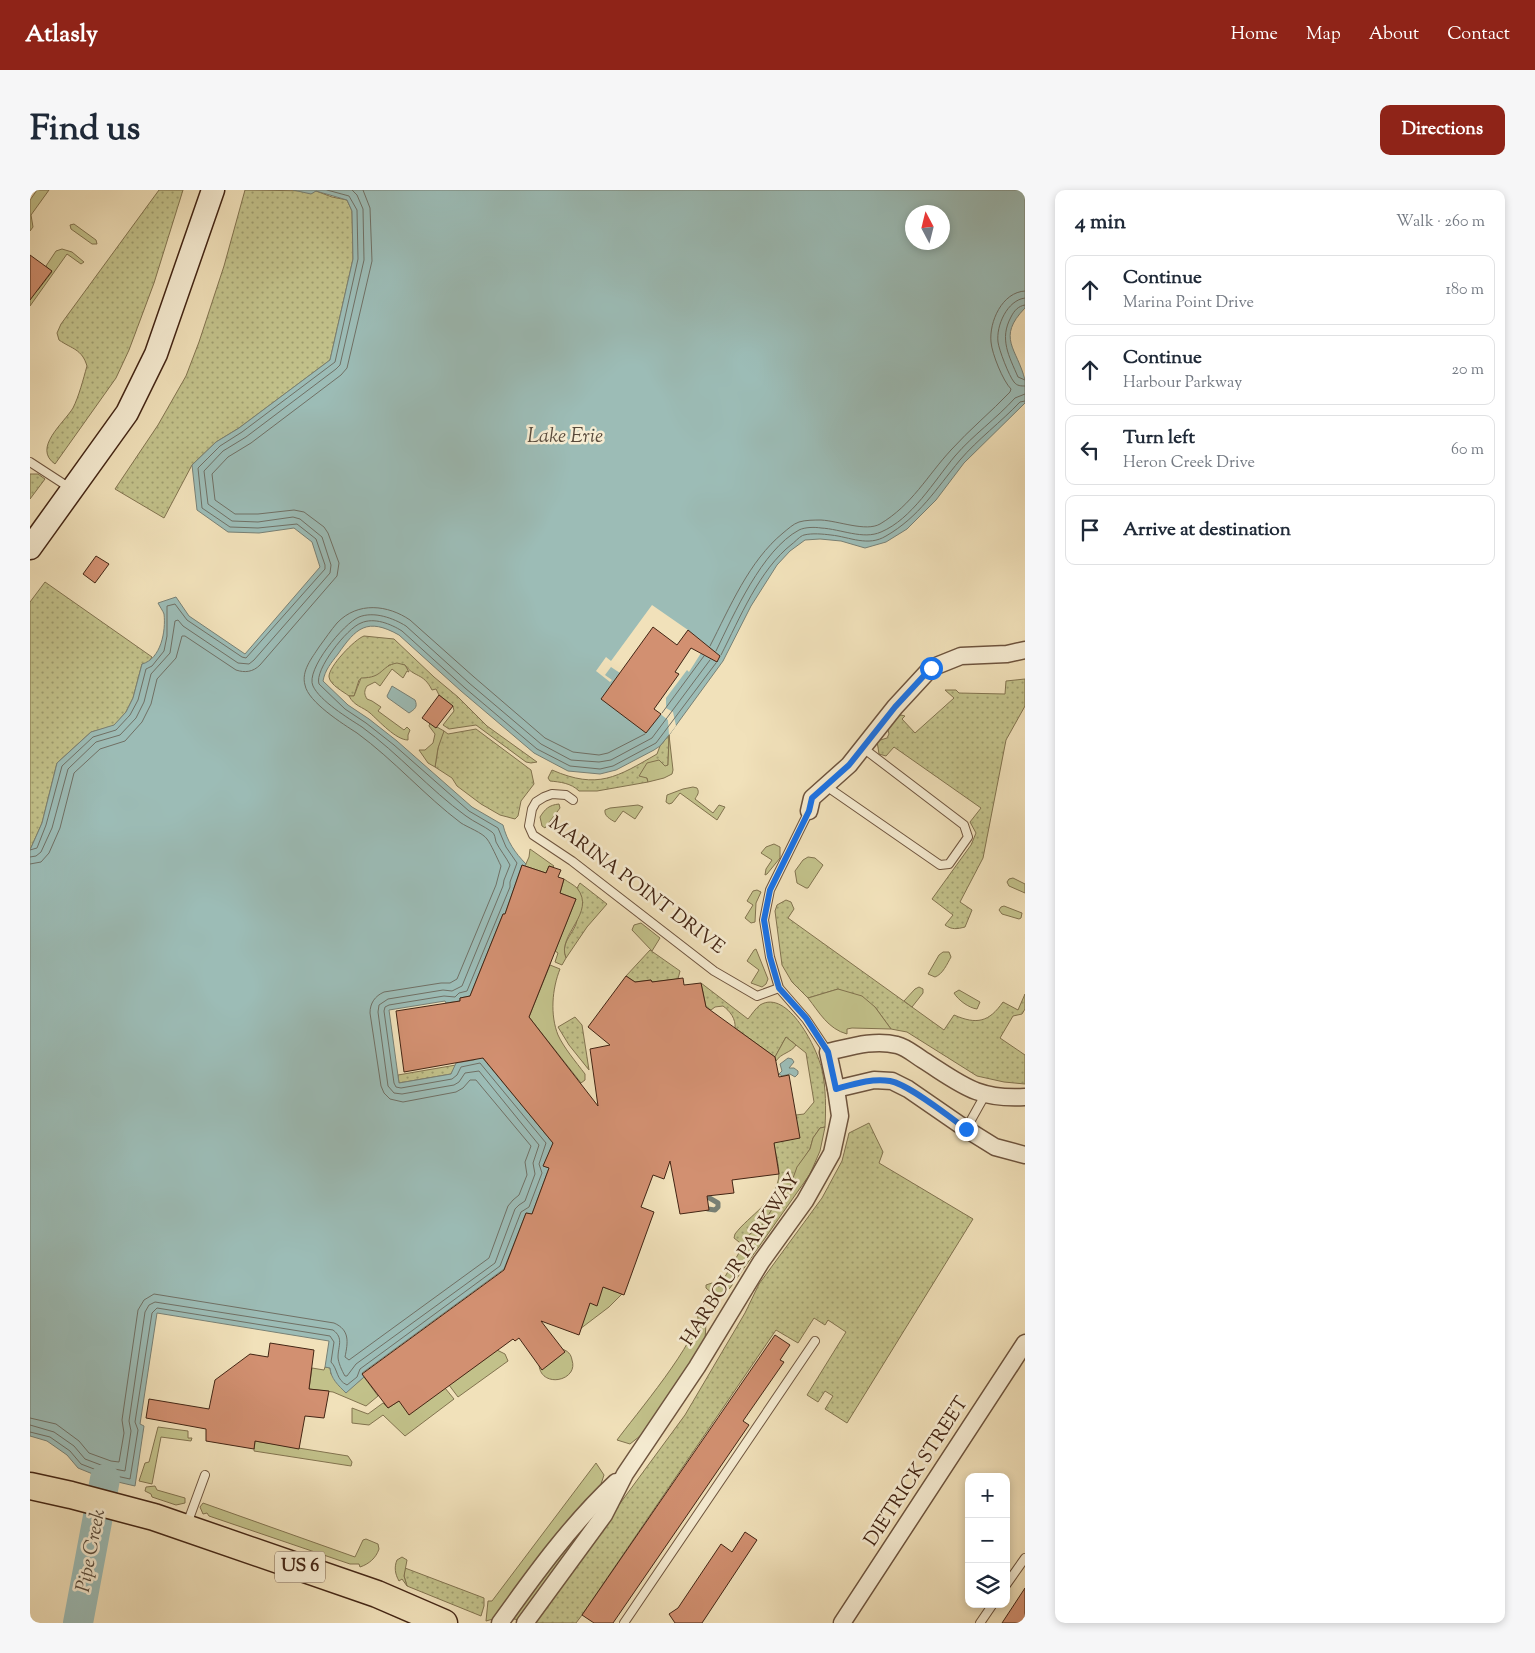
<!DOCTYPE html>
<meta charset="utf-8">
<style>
body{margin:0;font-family:"Sorts Mill Goudy",serif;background:#f6f6f7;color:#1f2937}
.controls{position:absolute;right:15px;bottom:15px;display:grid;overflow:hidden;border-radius:10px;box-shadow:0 2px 8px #0003}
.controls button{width:45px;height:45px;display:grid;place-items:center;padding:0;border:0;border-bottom:1px solid #e0e1e3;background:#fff;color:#1f2937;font:25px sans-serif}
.compass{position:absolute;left:875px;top:15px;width:45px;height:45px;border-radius:50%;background:#fff;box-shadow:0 2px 8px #0003;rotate:353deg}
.stop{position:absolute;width:15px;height:15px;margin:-11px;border:4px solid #1a73e8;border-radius:50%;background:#fff}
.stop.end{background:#1a73e8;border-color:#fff;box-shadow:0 1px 5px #0008}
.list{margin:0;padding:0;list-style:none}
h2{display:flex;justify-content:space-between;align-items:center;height:65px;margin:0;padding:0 20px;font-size:21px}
h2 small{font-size:16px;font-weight:400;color:#747a83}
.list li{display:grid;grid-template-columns:32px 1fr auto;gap:15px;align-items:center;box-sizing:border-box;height:70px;margin:0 10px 10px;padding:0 10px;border:1px solid #e0e1e3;border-radius:10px}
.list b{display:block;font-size:19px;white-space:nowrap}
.list p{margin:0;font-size:16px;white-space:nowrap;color:#747a83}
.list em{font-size:16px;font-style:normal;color:#747a83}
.icon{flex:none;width:28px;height:28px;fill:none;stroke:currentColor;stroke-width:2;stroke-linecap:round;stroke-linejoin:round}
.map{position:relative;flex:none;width:995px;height:1433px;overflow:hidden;border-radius:10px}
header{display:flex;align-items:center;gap:30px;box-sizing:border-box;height:70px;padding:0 25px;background:#8f2418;color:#fff}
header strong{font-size:24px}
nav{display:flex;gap:28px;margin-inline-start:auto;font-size:18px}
.intro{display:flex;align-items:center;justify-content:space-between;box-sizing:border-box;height:120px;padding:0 30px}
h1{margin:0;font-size:35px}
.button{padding:12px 22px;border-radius:10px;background:#8f2418;color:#fff;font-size:18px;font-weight:700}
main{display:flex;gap:30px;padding:0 30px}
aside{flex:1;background:#fff;border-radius:10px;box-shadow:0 2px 8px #0003}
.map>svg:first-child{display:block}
.grass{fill:url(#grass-dots);stroke:#82734f}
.garden{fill:#c2c18a;stroke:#82734f}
.water{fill:#9cbcb6;stroke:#788075;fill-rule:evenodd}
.pier{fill:#f1e1ba}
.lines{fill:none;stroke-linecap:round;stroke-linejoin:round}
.shore{stroke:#707065;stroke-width:1}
.stream{stroke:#788075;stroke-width:5}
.river{stroke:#9cbcb6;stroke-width:30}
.building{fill:#d29071;stroke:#432514}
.lane-casing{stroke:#6e543e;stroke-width:10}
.street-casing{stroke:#6e543e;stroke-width:19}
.secondary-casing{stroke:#432514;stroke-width:25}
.primary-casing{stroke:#432514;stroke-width:29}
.lane{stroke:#f6ecd2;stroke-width:8}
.street{stroke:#f6ecd2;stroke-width:16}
.secondary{stroke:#f6ecd2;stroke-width:22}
.primary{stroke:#f1e1ba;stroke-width:26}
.route{stroke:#1a73e8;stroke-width:6}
.labels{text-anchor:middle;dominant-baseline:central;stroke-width:5;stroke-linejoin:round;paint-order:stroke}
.shield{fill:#f6ecd2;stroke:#79614d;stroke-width:1}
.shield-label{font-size:18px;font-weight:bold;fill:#432514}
.street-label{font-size:19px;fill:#432514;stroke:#f6ecd2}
.water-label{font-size:20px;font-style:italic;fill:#594b3c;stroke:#f6ecd2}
</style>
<header>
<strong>Atlasly</strong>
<nav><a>Home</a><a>Map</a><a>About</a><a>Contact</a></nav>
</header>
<div class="intro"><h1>Find us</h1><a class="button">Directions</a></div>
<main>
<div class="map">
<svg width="995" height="1433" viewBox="0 0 995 1433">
<defs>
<pattern id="grass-dots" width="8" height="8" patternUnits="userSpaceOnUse" patternTransform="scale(1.25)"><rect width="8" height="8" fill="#c2c18a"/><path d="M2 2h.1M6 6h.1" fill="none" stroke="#9f9d70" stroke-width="1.8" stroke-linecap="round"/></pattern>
</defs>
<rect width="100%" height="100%" fill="#f1e1ba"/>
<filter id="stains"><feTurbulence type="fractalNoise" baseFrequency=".004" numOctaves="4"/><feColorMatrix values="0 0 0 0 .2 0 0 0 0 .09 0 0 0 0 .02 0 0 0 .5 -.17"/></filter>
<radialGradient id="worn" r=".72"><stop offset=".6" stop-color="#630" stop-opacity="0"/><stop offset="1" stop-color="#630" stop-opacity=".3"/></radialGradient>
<g class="grass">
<path d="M129,0H153L124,93L99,160L86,188L25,274C2,258 34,233 43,218C49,206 53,190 57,176C52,159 42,159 29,150L27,143L31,134Z"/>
<path d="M215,0L286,1L302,7L317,10L322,21L323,69L300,170L209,238L186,252L162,275L134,328L85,299L128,235L156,186L169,152L194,76Z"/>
<path d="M0,284H8L15,289L0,309Z"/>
<path d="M15,392L122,467L118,473L112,474L103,508L96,522L84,536L61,542L27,573L12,633L0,660V412Z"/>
<path d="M334,446L364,449L404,487L428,507L457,536L507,572L501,573L496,572L446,535L419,539L413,535L424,521L423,516L409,505L406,499L402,500C393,482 384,488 375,475H359C354,480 349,486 342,488C337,489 334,487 329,490L324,506H319C314,502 300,495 299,487C298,477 325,449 334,446Z"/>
<path d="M995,489V516L976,550L953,668L930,712L942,720L935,737C927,739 922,740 915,735L923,725L902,709L941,655L946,643L940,632L951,618L864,557L856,566L849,564L847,551L857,548L859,544L858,540L863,528L871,525L875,526L872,529L885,543L924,508L915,500H926L929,503L975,504L976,491Z"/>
<path d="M446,539L501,580L504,594L491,611L488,626L485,629L470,625L451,614L427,596L422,588L405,577L408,558L412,542L414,541L418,544Z"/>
<path d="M639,545L638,575L617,588L618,592L567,601H549C541,593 530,592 520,591L518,588L522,580C568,600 587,587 627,564L630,556Z"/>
<path d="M550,693L577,714L557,737L536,768C530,754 542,745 546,734C548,727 552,712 551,706C550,703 548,701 547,698Z"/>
<path d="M756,710L761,712L764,719L758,728L914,840L924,825C947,835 959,832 973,812L988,820L995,804V819L992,824L983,826L970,848L995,865V894L974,892L947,886L877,842L861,839L845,817L808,799L778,808L762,792L752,775L745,721L747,715Z"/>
<path d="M620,760L650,781L648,789L622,792L621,790L605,792L596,786Z"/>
<path d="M671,793L718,829C722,824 725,819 730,815C758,798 788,860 792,880C796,898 796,919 795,937L790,938L783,948L780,959L768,977L759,999L744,1016L733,1034L720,1044L714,1056L704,1048L705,1044C719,1025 748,1011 749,984C749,974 745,963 744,953L766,925L774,924L784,912L776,863L756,847L745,867L705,838C706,829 700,821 693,816L685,817L681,820L676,817Z"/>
<path d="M545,827L552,835L559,880L539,855L528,837Z"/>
<path d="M426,875L421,884L369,893L368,885Z"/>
<path d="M839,933L853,962L849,973L943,1029L817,1233L795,1219L803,1206L795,1201L788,1212L777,1205L816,1142L798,1130L795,1135L784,1128L768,1153L746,1140L552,1425L546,1433H505L583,1323L655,1225L715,1123L729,1094L792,1008L812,971L819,943Z"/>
<path d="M375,1378L454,1408V1416L451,1426L377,1396L374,1386Z"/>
</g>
<g class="garden">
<path d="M7,0H19L1,25L3,37L0,41V10Z"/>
<path d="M44,34L66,50L67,54H62L41,39L40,35Z"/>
<path d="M32,59L42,62L54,72L51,74L37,64L0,116V96L8,100L22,82L16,76L26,61Z"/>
<path d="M367,473L375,475L379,482L377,481L373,488L362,479L350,496L345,492L337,496C334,501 334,504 337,509L342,511L351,517L348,521L374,540L377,537L380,540L378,545V550C366,550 349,531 340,523C333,517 324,516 319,506H324L331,488C354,488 350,476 367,473Z"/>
<path d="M400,533L406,538L407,537L414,541L408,558L405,577L398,573L389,560H395L403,553L405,544L399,536Z"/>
<path d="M639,545L643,580L642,584L634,588L618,592L617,588L609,586L617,573L629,570L635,576L638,575Z"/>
<path d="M663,597L667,598C670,603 667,605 665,609L683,623L689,615L695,617L687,630L650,603L642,613L639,614L636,612L637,605L653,599Z"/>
<path d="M529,614L530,618L515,638L512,636L510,627C515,619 519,615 529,614Z"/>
<path d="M608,615L613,617L605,629L593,621L585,632C580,629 574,626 575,620L580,618Z"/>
<path d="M744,654L750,657V668L737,684L735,685L736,679L742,670L731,663L736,657Z"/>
<path d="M500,659L524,676L523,677L519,676L516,683L495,676L499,667Z"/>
<path d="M778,667L785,668L793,675L778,698H776L767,693L765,681L773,670Z"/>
<path d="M983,688L995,694V703L979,696L977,692L979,689Z"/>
<path d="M534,689C538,692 544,695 547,698C567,723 526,745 536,768L532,775L525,772L528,763L525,761L546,709L530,703Z"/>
<path d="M727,700L731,702L726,713L725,732L721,733L715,728L723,715L717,711L723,701Z"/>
<path d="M974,716L992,723L991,728L989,729L972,724L969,720L971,717Z"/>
<path d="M611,733L630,748L622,761L602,740L604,735Z"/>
<path d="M726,759L738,789L736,794L732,797L721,793L729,780L717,771L724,760Z"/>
<path d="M913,762H919L921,767C917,774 913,784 905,787L898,784L909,765Z"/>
<path d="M520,775L530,779C522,799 520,825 528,845C534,858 546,872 555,884V890L551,893L499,827Z"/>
<path d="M889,797L893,799V803L882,817L874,811L885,799Z"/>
<path d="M808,799L832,806L845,817L861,839L822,838L817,839V844C798,839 789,822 778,808Z"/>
<path d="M929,800L950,812L947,819C939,818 928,810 924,803Z"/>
<path d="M756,847L766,855C761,863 751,863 746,871L745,867Z"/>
<path d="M795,937L790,961L780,984L700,1098L691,1105H684L676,1098V1095L682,1093L689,1097L720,1044L733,1034L744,1016L759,999L767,977L780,959L783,948L790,938Z"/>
<path d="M573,1097L592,1104L579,1117L550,1139L560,1113Z"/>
<path d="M668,1124L676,1133L675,1150L615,1242L600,1254L587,1250C603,1228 671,1148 668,1124Z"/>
<path d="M532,1159C538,1161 541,1164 542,1170C549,1191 511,1199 509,1175Z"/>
<path d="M467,1160L475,1164L478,1171L428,1207L419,1195Z"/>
<path d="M295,1177L300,1178L301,1184L316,1202L334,1187L348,1206L336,1216L303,1202L279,1199L282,1178L294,1180Z"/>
<path d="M415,1198L424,1209L375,1246L353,1225L339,1235L322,1233V1218L338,1224L353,1213L358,1218L369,1211Z"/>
<path d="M128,1237L158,1241V1248H162L161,1251L131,1247L122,1294L109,1291L115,1273L119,1272Z"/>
<path d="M225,1251L318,1266L322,1272L321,1276L224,1261Z"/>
<path d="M566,1273L574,1285L571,1294L471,1420L463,1429L456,1431L458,1411H462Z"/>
<path d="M125,1296L127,1300L155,1308V1313L146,1315L122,1307L121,1304L115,1301L116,1297Z"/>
<path d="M173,1313L325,1367L333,1350L336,1349L348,1354L349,1359C346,1368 339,1374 330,1377L329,1374H320L179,1326L177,1323L173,1324L170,1317Z"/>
<path d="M568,1321L490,1430L484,1429V1426L541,1347Z"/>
<path d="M372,1367L377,1370L374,1386L377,1396L372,1389L369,1391C365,1384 364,1377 367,1370Z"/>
</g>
<g class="water">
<path d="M263,0H995V118C966,148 987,158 995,190C995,197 995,206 995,213L934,273L906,310L877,339L856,352L835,358L811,351L790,349L775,350L760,361L747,375L721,416L693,471L639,545L630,556L624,560L586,580L570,584L538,581L504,563L431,501L369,445C337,427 326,438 308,464C301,473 295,480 293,491L318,515L339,529L367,551L442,617L473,635C477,651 485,663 496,674L495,676L492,675L475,724H473L440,806L430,808V811L416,813L415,811L359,820L369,893L421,884L426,873L444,870L451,866L523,953L514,976L519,978L502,1024L496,1023L474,1079L332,1183L334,1187L316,1203C308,1195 301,1189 300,1178L295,1177L299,1151L127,1123L110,1234L114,1236L105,1296L75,1289L48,1278L37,1265L17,1251L0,1246V660L12,633L27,573L61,542L84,535L96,522L103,508L112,474C131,469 136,441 134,424C133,421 130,417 128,413L146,407L159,426L215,464L290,377L282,352L264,338L229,343L198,342L167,320L162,275L186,252L209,238L300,170L323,69L322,21L317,10L286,1L281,4ZM882,22H912V52H882Z"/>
<path d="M362,496L385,510C388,517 385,519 379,523L358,508L357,506Z"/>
<path d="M758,868L762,869L764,872L759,878H764L768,881V884L765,887L760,884L752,886L749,884L752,881L750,874Z"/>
</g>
<g class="pier">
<path d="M622,415L658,440L647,455L623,438L590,483L581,477L575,485L582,490L580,492L566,481L576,467L581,471Z"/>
<path d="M661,458L671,463L659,482L657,480L636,508V518L643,522L646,536L639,545L638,530L619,515L630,511L649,484L645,482Z"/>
</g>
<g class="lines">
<g class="shore">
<path d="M995,108C977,110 966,136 968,152C969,160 979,186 984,192C987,196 991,196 995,196"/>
<path d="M995,115C988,116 984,121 981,127C969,149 979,166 988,187L995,190"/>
<path d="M680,456C700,417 719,371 753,343C758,339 763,334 769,332C775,330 785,330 791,330C809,331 836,342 850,334C882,315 897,286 921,260C939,240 961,222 980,202L981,199C973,191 962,164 961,152C959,132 972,102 995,101"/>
<path d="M686,461C704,424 732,360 769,340C775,337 785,337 791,338C811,339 833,350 851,342C882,329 904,291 925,266C943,245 966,229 985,208L995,204"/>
<path d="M691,465C710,428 729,380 762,354C766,351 770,346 774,345C782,343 793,344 801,345C820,347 838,357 856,346C889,327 906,299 930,270C948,249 971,232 990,212L995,211"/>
<path d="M632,523L674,466"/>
<path d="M0,660L7,658L16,635L32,576L63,547L86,540L100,525L108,510L116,479L122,476L134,461L137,446V416L145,414L157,430L212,467L216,468L295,379V375L286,349L267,334L228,338L200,337L172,318L168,278L190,256L212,242L305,172L328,69L327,20L319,6L297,0"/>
<path d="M0,667L6,666L11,662L22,638L38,579L66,552L90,545L106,528L114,512L121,484L140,463L145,431L148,430L153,436L208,473L219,474L224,470L300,383L301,375L292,347L270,329L263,327L228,332L202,331L178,314L174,281L193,261L216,247L306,179L310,175L334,70L333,19L327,5L322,0"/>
<path d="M0,674L11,672L19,663L30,638L44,583L70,559L95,551L112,532L121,514L127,489L146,468L152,446H155L206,480C215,483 223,482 230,475L307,386L309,373L298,343L294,337L274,322L264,320L228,324H205L185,310L182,284L198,267L221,253L311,185L317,178L342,71L340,18L333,0"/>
<path d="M0,1228L26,1234L49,1251L59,1263L81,1271L89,1272L94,1243L92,1230L108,1120L114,1110L124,1104L304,1133C320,1140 318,1152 315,1167L319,1170L459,1068L478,1016L483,1010L489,1005L497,985L495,972L501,956L446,890H440L433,898L426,902L373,912L360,909L354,903L351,896L340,823C340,813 345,806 354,802L411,793H420L427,789L466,695L471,676C467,668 461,654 457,649C453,643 437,637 431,633C395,606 364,570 327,543C313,534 278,512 275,495C271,481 282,468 289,457C295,449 301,440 307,433C328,411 358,415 380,430L444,487L515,548L543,562L569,565L578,563L615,544"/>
<path d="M0,1235L24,1242L44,1256L55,1269L79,1278L95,1281L101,1241L99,1231L115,1122L119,1115L125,1112L303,1140C314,1148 308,1156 308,1167C308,1172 312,1181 315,1186H317L326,1174L465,1073L485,1019L489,1015L495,1011L505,984L503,973L509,955L449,881L435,883L429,892L424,895L372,904L364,903L358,896L348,822L349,815L358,809L413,800L422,801L432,796L473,696L474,690L480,675C476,667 470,660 466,652C465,648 465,644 462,642C454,636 444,632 436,626C399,599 369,564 332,537C318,528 290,511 283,496C275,480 314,433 329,427C344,421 363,428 376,436L439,493L511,554L541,570L569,572L581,570L622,548L680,470"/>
<path d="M0,1242L20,1247L40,1261L51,1274L77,1284L100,1289L108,1240L105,1232L122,1123L127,1118L300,1146L304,1152L301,1172C308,1179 306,1190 317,1195L327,1187L330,1179L470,1076L491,1022L499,1017L512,983L509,974L516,953L450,873L431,877L427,885L422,889L371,898L366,897L364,893L354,821L355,817L359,815L414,806L425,807L429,803L437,801L480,697V692L487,673L476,657L468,638L439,621L364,555L336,533L315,519L289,494C284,480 317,438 331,433C344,427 361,434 372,441L435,498L507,559L540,576L570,579L583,576L626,553L686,473"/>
</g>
<path class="stream" d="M676,1006L688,1013V1017L685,1020L678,1019"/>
<path class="river" d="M48,1433L75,1289"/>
</g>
<g class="building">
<path d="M0,65L22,81L0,110Z"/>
<path d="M66,366L79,374L65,393L53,384Z"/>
<path d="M623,437L647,455L658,440L690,466L687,472L661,458L645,482L649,484L624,519L631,524L616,543L571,509Z"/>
<path d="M409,505L423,516L406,538L392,528Z"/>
<path d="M492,675L516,683L519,676L531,680L528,687L534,689L530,703L546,709L499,827L568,916L560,859L580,855L558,837L596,786L605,792L621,790L622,792L653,788L654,795L671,793L676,817L745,867L749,887L759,885L770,948L744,953L749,984L702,990L704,1003L677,1006L679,1020L650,1024L640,971L634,989L623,985L611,1017L624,1022L594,1105L573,1097L567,1116L560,1113L549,1145L511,1131L535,1162L512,1180L489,1148L485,1151L483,1149L379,1225L369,1211L358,1218L332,1184L474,1080L496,1023L502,1024L519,978L513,976L523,953L453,868L374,882L366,821L430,811V808L440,806L473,724H475Z"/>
<path d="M745,1145L760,1155L750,1170L754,1172L713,1231L719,1235L583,1433H564L552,1425Z"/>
<path d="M240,1153L284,1160L279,1199L299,1201L294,1228L275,1226L269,1259L225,1251L224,1259L176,1251V1239L116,1228L119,1209L179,1219L185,1190L220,1164L238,1167Z"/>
<path d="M715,1342L727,1350L672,1433H645L639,1424L648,1418L691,1354L702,1362Z"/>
<path d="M995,1398V1433H972Z"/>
</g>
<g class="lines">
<defs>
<g id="lane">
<path d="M0,272L40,298"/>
<path d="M796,596L910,675L919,674L938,647L934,635L833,558"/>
<path d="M543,610L536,605L522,604L514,607L506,612L502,619L499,636L503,645L542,671L684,781L727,806L749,798"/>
<path d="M779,621L740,700L734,730L740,767L749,798L776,829L798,862"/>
<path d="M936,939L955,905"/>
<path d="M157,1334L175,1285"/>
<path d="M976,1395L995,1368"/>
<path d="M594,1433L785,1151"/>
<path d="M950,1433L963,1414"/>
</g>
<g id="street">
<path d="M779,621L782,608L819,575L865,517L901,478L931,466L977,464L995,460"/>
<path d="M806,899L844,890L862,891L878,899L936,939L965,957L995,965"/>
<path d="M470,1433C505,1384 542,1333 586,1292"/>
<path d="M495,1433L574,1325L595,1284L667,1177L731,1072L775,1011L802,963L810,926L806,899L798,862C820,857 844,849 867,855C876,857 885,865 893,870C931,894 947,910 995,907"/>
<path d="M812,1433L995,1153"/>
</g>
<path id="secondary" d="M0,358L97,223L126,164L183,0"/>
<path id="primary" d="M0,1296L41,1305L124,1327L347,1404L414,1433"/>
</defs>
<use href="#lane" class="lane-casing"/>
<use href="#street" class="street-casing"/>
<use href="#secondary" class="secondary-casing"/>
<use href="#primary" class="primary-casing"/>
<use href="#lane" class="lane"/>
<use href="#street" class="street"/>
<use href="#secondary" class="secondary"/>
<use href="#primary" class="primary"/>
</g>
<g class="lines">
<path class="route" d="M901,478L865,517L819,575L782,608L779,621L740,700L734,730L740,767L749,798L776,828L798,862L806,899C824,894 842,888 860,891C878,894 920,927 936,939"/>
</g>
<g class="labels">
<rect class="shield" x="245" y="1361.5" width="50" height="31" rx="4"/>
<g class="shield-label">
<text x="270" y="1377">US 6</text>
</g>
<g class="street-label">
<text transform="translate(606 696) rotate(37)">MARINA POINT DRIVE</text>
<text transform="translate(711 1070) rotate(-57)">HARBOUR PARKWAY</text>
<text transform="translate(887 1282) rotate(-57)">DIETRICK STREET</text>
</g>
<g class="water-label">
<text x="535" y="247">Lake Erie</text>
<text transform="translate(62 1361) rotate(-79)">Pipe Creek</text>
</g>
</g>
<rect width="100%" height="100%" filter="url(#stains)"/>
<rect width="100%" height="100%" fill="url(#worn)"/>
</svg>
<div class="controls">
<button>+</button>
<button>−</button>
<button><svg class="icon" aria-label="layers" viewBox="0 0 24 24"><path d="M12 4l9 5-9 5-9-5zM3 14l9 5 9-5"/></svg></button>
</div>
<svg class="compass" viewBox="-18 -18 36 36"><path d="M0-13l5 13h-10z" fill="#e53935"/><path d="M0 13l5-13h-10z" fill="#747a83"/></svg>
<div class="stop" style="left:901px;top:478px"></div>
<div class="stop end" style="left:936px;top:939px"></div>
</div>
<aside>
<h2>4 min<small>Walk · 260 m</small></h2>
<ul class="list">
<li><svg class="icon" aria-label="ahead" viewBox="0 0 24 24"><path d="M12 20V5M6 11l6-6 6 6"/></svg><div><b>Continue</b><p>Marina Point Drive</p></div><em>180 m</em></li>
<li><svg class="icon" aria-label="ahead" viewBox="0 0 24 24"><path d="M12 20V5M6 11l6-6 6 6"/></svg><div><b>Continue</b><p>Harbour Parkway</p></div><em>20 m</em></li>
<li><svg class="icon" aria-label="left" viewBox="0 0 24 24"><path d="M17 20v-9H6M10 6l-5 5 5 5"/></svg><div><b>Turn left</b><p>Heron Creek Drive</p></div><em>60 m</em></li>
<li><svg class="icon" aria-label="arrive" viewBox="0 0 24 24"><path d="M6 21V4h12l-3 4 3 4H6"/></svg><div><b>Arrive at destination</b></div></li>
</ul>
</aside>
</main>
